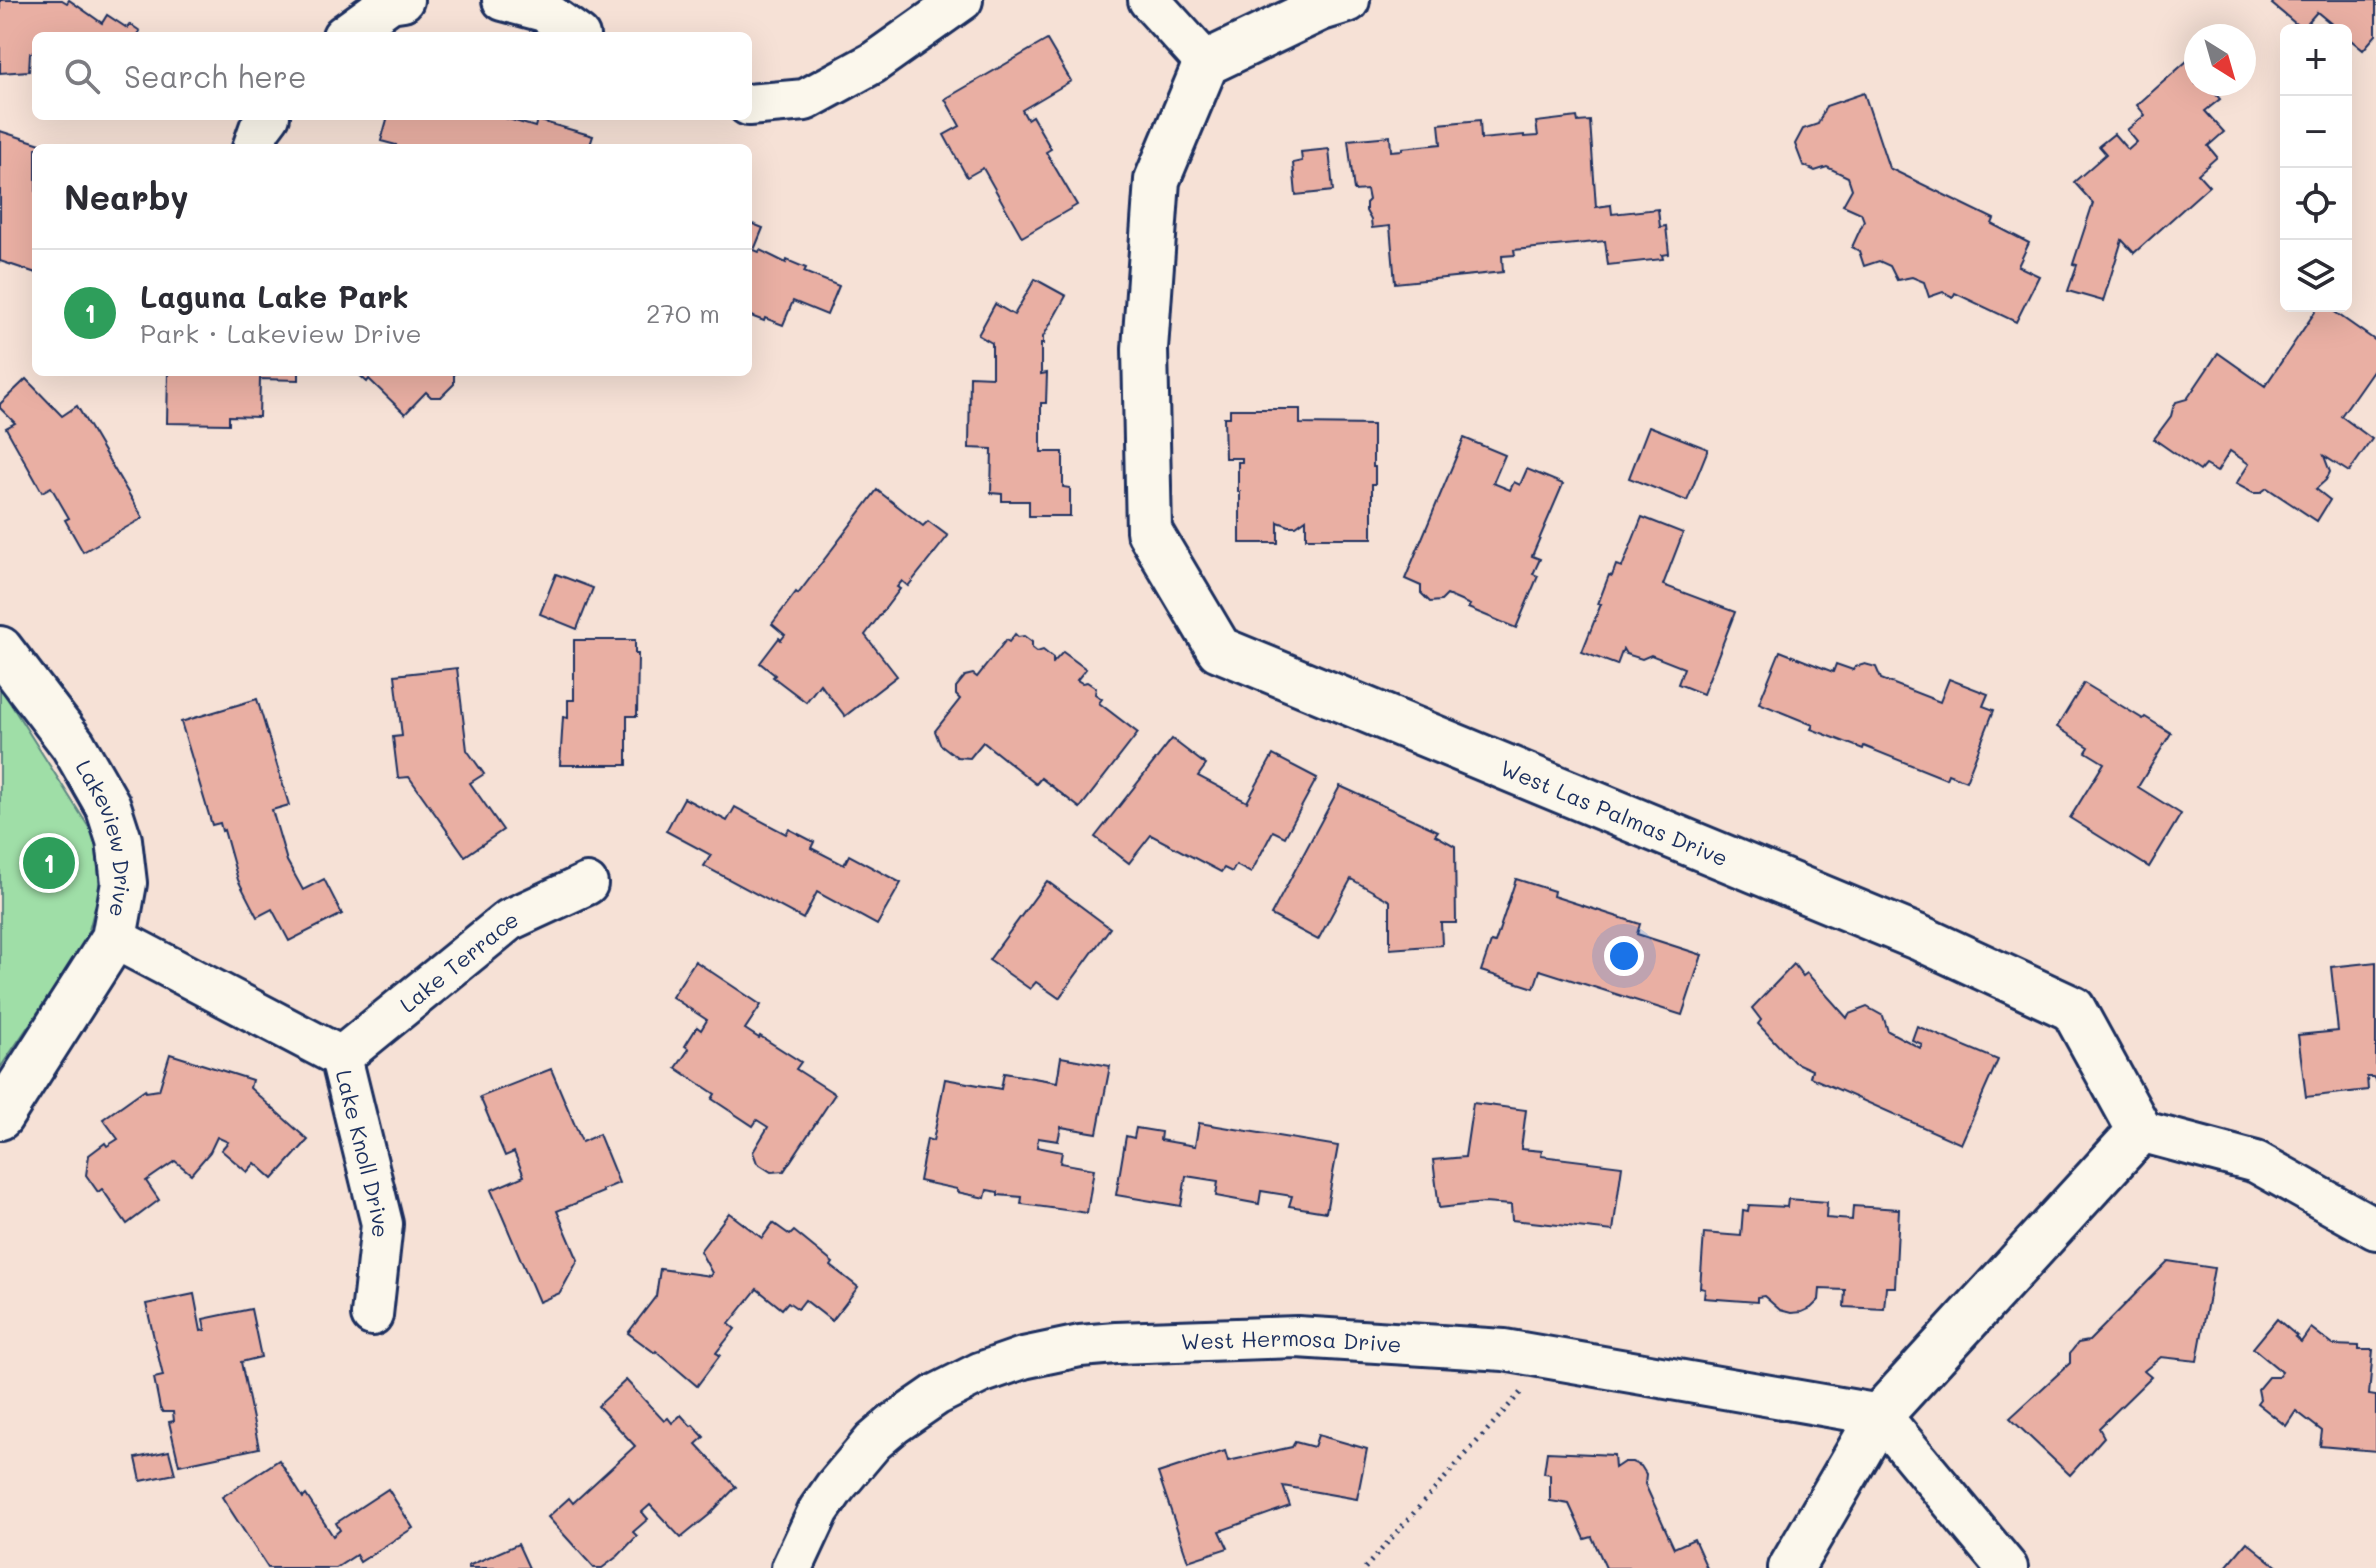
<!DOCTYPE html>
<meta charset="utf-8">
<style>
body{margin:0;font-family:Mali,sans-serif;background:#f2f2f3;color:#2b2b33}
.controls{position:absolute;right:24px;top:24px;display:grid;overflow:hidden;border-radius:12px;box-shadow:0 8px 32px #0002}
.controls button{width:72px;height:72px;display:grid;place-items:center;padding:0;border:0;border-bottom:2px solid #e1e1e2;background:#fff;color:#2b2b33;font:40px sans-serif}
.compass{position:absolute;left:2184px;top:24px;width:72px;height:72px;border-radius:50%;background:#fff;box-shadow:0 8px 32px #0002;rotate:143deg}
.you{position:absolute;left:1624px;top:956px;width:28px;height:28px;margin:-20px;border:6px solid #fff;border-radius:50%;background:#1a73e8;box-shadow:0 0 0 12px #1a73e833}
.badge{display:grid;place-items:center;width:52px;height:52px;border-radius:50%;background:#1b2f5e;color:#fff;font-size:26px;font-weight:700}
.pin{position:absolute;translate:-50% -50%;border:4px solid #fff;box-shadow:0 2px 8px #0006}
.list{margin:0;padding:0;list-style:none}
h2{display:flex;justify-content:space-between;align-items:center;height:104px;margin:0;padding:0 32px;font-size:34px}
h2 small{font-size:26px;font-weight:400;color:#7c7c81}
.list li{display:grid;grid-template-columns:52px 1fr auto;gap:24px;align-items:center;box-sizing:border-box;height:128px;padding:0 32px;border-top:2px solid #e1e1e2}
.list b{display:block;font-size:30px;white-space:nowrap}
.list p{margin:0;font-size:26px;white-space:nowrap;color:#7c7c81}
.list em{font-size:26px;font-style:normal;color:#7c7c81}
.icon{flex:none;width:44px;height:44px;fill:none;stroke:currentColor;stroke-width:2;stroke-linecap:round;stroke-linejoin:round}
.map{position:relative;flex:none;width:2376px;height:1568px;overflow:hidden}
.search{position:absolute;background:#fff;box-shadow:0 8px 32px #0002;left:32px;top:32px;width:720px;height:88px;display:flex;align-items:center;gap:20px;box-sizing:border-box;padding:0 28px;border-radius:12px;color:#7c7c81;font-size:30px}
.panel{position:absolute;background:#fff;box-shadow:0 8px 32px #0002;left:32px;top:144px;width:720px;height:232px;border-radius:12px}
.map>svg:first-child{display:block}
.green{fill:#9fdea7;stroke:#5d8682;stroke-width:2}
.building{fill:#e9afa3;stroke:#1b2f5e;stroke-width:2}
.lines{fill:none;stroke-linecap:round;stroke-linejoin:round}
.minor-casing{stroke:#1b2f5e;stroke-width:46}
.tertiary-casing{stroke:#1b2f5e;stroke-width:50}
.path{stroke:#1b2f5e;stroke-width:5;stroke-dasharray:2 6;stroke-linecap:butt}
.minor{stroke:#fbf7ec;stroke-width:40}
.tertiary{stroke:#fbf7ec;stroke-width:44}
.labels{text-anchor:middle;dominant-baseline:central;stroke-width:6;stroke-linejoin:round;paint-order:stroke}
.street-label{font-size:22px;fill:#1b2f5e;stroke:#fbf7ec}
</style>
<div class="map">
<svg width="2376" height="1568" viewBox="0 0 2376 1568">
<rect width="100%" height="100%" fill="#f6e1d6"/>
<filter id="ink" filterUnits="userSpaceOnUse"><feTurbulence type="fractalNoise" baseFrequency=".0125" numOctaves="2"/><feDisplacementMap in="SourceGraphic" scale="16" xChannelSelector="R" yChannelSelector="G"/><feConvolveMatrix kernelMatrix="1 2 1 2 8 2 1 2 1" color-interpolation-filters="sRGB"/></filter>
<g filter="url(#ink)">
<path class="green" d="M0,687L95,837L100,889L86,941L0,1068Z"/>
<g class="building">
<path d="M0,0H62L67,3L69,0L102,23L107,15L127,28L130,24L140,31L137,36H36V52L30,53L29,71L0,73Z"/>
<path d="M2275,0H2376V35L2363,50L2346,36V30H2339L2317,12L2302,29L2272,4Z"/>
<path d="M1047,40L1071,81L1022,110L1027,119L1032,116L1051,149L1046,152L1077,205L1022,237L983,168L967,177L944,135L960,126L945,99Z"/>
<path d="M2187,61L2196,72V84H2207L2220,99L2205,111L2224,132L2208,146L2217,157L2198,174L2209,186L2134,253L2122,240L2103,301L2068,291L2077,265L2073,264L2093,203L2074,182L2106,154L2099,146L2114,134L2128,150L2137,142L2127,130L2145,115L2137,105Z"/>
<path d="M1864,93L1889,168L1994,219L1992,224L2029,243L2018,266L2039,276L2016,322L1955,293L1953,297L1943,292L1929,297L1924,282L1912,277L1897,280L1890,266L1879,261L1864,266L1859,251L1852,247L1864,221L1861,213L1843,205L1852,189L1848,177L1827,167L1815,171L1803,165L1795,144L1803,129L1818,124L1826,106Z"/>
<path d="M388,116H498L535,127L537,120L593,136L589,148H395L396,145L381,141Z"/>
<path d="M1577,117L1578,122L1590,121L1596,207L1611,205L1612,214L1658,209L1660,227L1666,226L1669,254L1662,255L1663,259L1608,265L1605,241L1514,250L1515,255L1502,256L1503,272L1395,283L1390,226L1372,228L1371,220L1366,211V203L1369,200L1367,190L1354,191L1348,140L1390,136L1391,151L1402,150V148L1441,144L1439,124L1480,120L1481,139L1524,135V137L1538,136L1536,122Z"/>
<path d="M0,131L53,148H36V273L0,261Z"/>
<path d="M1329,149L1333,191L1296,195L1293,163L1302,161L1301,152Z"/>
<path d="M748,222L763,228L754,250L759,252L760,250L786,263L787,260L806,268L804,272L839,286L827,315L793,301L783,325L765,318L764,321L748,315Z"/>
<path d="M1035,279L1066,296L1043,337V344H1041V374L1047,373L1046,403H1041V452H1063V487L1070,488V516H1029V501H1002V494L991,493L992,449L969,448L970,376L992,377V343L978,335L995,304L1014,315Z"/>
<path d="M2319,306H2326L2376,341V366L2341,416L2372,439L2349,472L2324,456L2330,472L2326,480L2316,489L2330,500L2317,521L2267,488L2260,493H2253L2236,484L2249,464L2230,451L2217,472L2205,465L2200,471L2154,439L2171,416L2173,408L2176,402L2187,399L2218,353L2265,386Z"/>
<path d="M168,372H299V380L260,379L259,417L229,416V424L167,423Z"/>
<path d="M356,372H452L454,374V384L441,397H431L426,392L405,414L369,379L367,382Z"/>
<path d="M26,379L62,416L77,406L143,518L83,552L65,520L69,518L51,487L42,492L6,428L15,423L0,408V404Z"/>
<path d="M1230,409H1300V424L1373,425V467H1375V484H1372V538H1306V519L1296,526H1289L1278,522V543H1240V492H1238V462H1242V458H1225L1224,417H1230Z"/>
<path d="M1649,426L1708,449L1687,501L1629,478Z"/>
<path d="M1464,438L1505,455L1493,483L1510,490L1514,482L1520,485L1527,469L1563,484L1532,556L1540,559L1533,574L1538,576L1516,628L1468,608L1470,605L1447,595L1441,601L1430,602L1421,593V586L1405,579Z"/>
<path d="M877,490L923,526L928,521L948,536L908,586L902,581L897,587L900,589L865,635L897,676L845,716L820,684L806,702L773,677L775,675L760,663L779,638L781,640L785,635L772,624L796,592L798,594Z"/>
<path d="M1642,517L1683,533L1663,585L1735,612L1703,694L1678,684L1684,668L1651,655L1642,659L1626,654L1623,649L1617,665L1582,652L1601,604H1598L1609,575L1612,576L1616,565L1622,567Z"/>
<path d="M556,574L593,588L577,629L540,614Z"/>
<path d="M1015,634L1018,637L1024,636L1032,642V648L1037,652L1043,650L1053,658V663L1063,652L1086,669L1077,680L1082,683L1087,682L1096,688L1095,694L1102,699L1099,703L1138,733L1080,808L1041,778L1036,784L983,742L970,758L957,757L940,744L935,731L960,699L956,695V687L965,676L973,674L977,677L1006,640L1009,642Z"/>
<path d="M574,640H635V654H638L637,716H627V765H560L563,717L568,718V700H574Z"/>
<path d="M1780,651L1833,672L1836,664L1853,670L1855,667L1865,664L1876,667L1881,679L1940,702L1949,679L1988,694L1983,706L1994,710L1966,781L1948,774L1946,779L1864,746L1863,749L1811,729L1813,725L1759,703Z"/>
<path d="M457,668L467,750L484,774L470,783L503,830L465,856L409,777L398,778L393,737L402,736L395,675Z"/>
<path d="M2084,683L2143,719L2145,717L2171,733L2138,787L2181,814L2149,867L2070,818L2104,763L2086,752L2089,747L2057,727Z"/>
<path d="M257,699L289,805L272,810L287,861L303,890L324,879L342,914L289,941L272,909L257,917L238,880L224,830L222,831L220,823L212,825L181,722Z"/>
<path d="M1172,739L1206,765L1198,776L1247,802L1273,755L1317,778L1285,837L1273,831L1251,873L1236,865L1232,872L1224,868L1221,872L1151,835L1129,863L1095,837Z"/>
<path d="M1340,786L1438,831L1435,835L1455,846L1456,923H1441L1442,945L1390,949V901L1351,879L1318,940L1271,915Z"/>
<path d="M684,798L727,821L735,807L786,834L789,829L814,842L811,848L844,865L849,855L901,883L877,925L817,892L803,919L704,866L711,855L666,831Z"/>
<path d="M1516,879L1554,891L1553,896L1640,924L1637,934L1702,955L1682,1015L1540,970L1534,988L1481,971L1491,942L1495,943Z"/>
<path d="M1047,881L1110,928L1059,998L1036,982L1030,989L989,960Z"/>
<path d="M695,961L761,1005L745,1029L759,1038L760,1036L801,1062L796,1069L835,1094L784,1171L771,1172L757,1163L753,1152L768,1127L757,1120L753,1126L712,1099L715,1094L676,1068L689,1049L685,1046L697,1027L701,1030L707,1020L672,997Z"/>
<path d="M2376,962V1081L2373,1077H2367L2368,1090L2306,1097L2298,1035L2338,1031L2331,967Z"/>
<path d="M1794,964L1803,976L1807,973L1847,1018L1849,1014L1867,1007L1883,1016L1888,1031L1920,1048L1922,1044L1912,1040L1917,1026L1998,1060L1961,1144L1810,1077L1812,1070L1794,1062L1758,1024L1761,1020L1752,1008Z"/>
<path d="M170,1054L252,1080L250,1088L308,1140L273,1179L255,1163L247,1172L221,1150L228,1142L217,1137L210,1152L191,1174L175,1161L146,1181L159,1200L127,1224L102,1189L98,1192L86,1175L89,1155L105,1143L107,1146L118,1139L103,1119L145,1089L146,1092L159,1090Z"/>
<path d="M1061,1057L1110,1066L1097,1133L1061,1127L1058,1141L1038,1138L1037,1147L1062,1152L1060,1163L1094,1169L1087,1213L1021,1204L1022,1197L998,1195V1192L987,1190L985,1198L957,1192V1189L919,1181L927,1139L933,1141L945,1079L1001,1089L1004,1073L1057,1082Z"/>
<path d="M551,1069L582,1142L599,1134L619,1183L602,1190L603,1192L557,1211L578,1260L560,1293L539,1302L491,1190L524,1176L514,1152L505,1156L480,1097Z"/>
<path d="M1473,1103L1526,1110L1521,1149L1542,1151L1541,1156L1622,1166L1613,1231L1512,1220L1511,1205L1484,1203L1439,1208L1433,1160L1465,1157Z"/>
<path d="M1199,1123L1338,1146L1326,1212L1289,1206L1292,1196L1261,1191L1259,1204L1216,1196L1218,1181L1186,1176L1181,1206L1116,1195L1126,1136L1134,1138L1136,1128L1161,1132L1160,1140L1195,1146Z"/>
<path d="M1788,1199L1827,1202L1826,1218L1852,1220L1853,1206L1899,1209L1895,1287H1886L1884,1309L1844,1307L1845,1290L1820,1289L1819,1300L1811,1308L1802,1312L1791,1313L1780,1310L1764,1296L1757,1297V1302L1704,1298L1705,1289L1700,1288L1704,1233L1741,1236L1743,1210L1748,1211L1749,1205L1787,1207Z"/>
<path d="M729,1213L762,1238L773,1223L790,1235L794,1231L833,1263L831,1266L858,1287L832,1321L805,1300L798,1309L788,1302L782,1309L757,1289L729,1324L735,1329L716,1353L720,1355L697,1386L656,1351L655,1353L628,1333L656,1296L660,1269L710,1276L712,1273L700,1251Z"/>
<path d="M2168,1261L2214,1268L2197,1361L2161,1357L2144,1371L2151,1377L2099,1428L2104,1437L2070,1475L2010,1418L2070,1363V1353L2078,1343L2089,1341Z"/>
<path d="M194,1294L201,1331L205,1330L203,1319L251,1309L261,1357L241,1362L259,1448L179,1465L169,1422L174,1421L173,1412H163L160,1408L154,1378L163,1376L146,1304Z"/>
<path d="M2277,1319L2297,1336L2295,1337L2301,1342L2311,1328L2333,1345L2359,1346V1350H2373L2369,1395L2376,1396V1451L2320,1446L2322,1431L2296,1411L2286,1426L2257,1403L2260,1399L2258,1389L2268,1377H2278L2282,1372L2253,1348Z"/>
<path d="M626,1380L664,1421L668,1418L672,1423L681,1415L691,1426L693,1425L704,1437L696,1444L736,1487L709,1515L681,1538L650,1505L642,1512L648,1519L633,1532L637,1536L618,1556L602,1568H594L548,1517L569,1498L573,1503L635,1446L598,1406Z"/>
<path d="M1318,1435L1367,1449L1357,1499L1283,1486L1290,1506L1220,1531L1228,1548L1188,1561L1158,1473L1225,1451L1228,1461L1292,1447L1295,1442L1314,1447Z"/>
<path d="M169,1451L175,1474L141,1481L136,1458Z"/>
<path d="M1547,1452L1614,1455L1615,1468L1624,1462H1632L1641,1466L1646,1474L1645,1484L1674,1548L1694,1539L1707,1568H1606L1592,1537L1585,1539L1569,1504L1550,1501V1474L1544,1473Z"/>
<path d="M279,1460L303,1498L306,1495L333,1536L340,1530L336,1523L388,1489L413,1528L360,1562L356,1555L336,1568H268L222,1497Z"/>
<path d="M2247,1542L2279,1568H2225Z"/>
<path d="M518,1544L529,1568H468V1566Z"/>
</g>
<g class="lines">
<defs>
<g id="minor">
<path d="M503,0L544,11L579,36"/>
<path d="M1149,0L1206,63"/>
<path d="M343,36L390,2L403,0"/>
<path d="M748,105L805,100L873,63L962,0"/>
<path d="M253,148L260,128L269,116"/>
<path id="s1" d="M114,938L341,1057L382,1224L372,1315"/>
<path id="s2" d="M341,1057L509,920L587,884"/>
<path d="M2140,1131L2256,1162L2376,1229"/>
<path id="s3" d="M792,1568L819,1510L835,1487L873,1442L894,1424L936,1395L980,1373L1023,1358L1080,1346L1116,1343L1297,1337L1504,1350L1880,1415L2007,1568"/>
</g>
<g id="tertiary">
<path id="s4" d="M1347,0L1321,8L1206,63L1157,180L1145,349L1149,531L1219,649L1922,939L2073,1009L2140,1131L1880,1415L1791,1568"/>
<path id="s5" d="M0,649L73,745L108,806L119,840L124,883L114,938L0,1117"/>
</g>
</defs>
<use href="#minor" class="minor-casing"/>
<use href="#tertiary" class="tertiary-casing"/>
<path class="path" d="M1365,1568L1521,1392"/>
<use href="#minor" class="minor"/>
<use href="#tertiary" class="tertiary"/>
</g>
</g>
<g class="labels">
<g class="street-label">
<text stroke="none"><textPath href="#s4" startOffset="1198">West Las Palmas Drive</textPath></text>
<text stroke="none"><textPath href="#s5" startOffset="222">Lakeview Drive</textPath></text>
<text stroke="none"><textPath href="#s2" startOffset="152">Lake Terrace</textPath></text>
<text stroke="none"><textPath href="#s1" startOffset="356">Lake Knoll Drive</textPath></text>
<text stroke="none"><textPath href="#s3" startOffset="594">West Hermosa Drive</textPath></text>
</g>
</g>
</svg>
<div class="controls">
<button>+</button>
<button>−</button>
<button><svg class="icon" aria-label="locate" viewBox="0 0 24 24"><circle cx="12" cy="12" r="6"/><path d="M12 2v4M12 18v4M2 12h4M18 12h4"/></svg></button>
<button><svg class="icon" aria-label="layers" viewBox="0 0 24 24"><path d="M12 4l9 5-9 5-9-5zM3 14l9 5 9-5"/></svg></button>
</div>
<svg class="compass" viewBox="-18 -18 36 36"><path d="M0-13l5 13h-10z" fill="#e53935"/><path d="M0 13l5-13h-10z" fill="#7c7c81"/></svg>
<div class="you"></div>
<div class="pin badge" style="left:49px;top:863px;background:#2e9e5b">1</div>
<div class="search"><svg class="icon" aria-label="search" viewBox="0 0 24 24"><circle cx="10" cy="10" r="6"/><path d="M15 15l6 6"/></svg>Search here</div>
<section class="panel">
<h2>Nearby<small></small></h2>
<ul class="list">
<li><span class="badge" style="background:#2e9e5b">1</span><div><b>Laguna Lake Park</b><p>Park · Lakeview Drive</p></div><em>270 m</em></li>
</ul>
</section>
</div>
